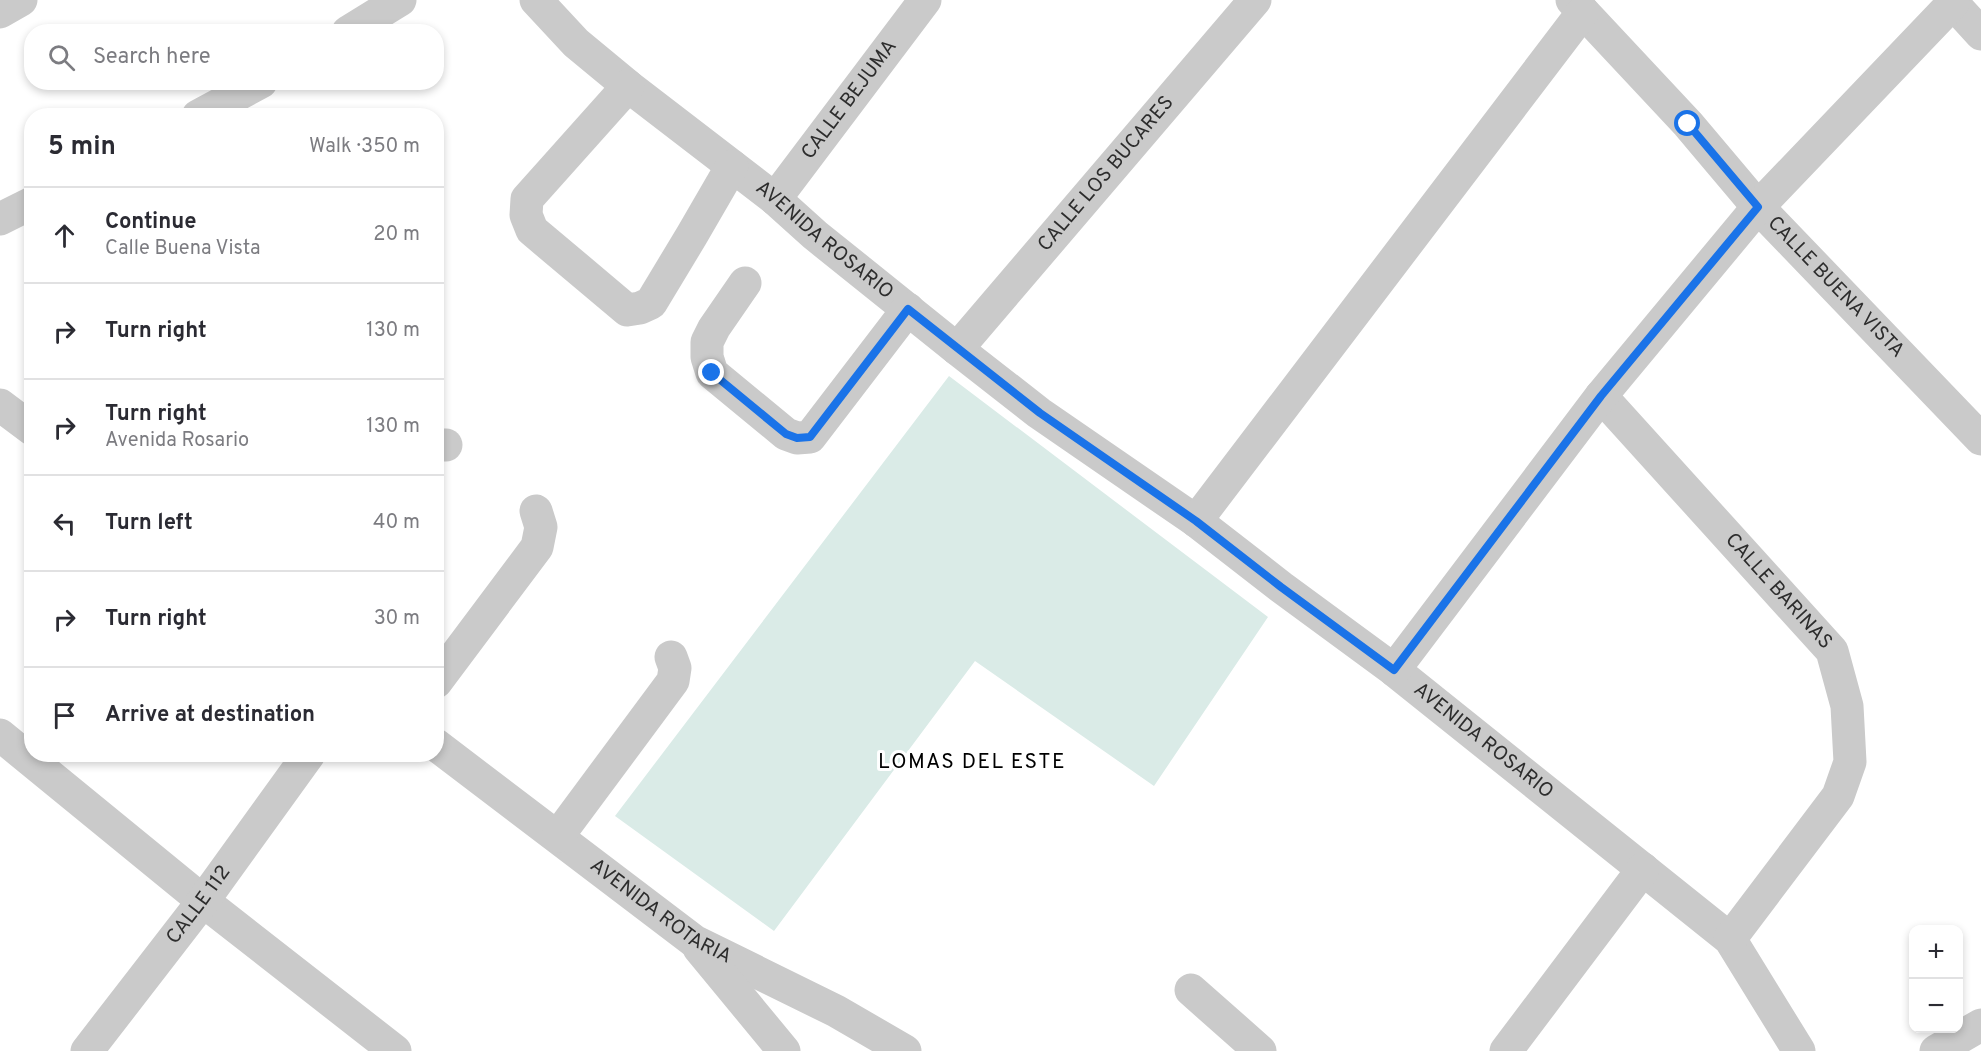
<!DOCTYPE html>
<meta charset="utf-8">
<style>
body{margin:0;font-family:Overpass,sans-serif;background:#f2f2f3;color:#2b2b33}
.controls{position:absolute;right:18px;bottom:18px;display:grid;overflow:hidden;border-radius:12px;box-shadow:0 3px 9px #0003}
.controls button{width:54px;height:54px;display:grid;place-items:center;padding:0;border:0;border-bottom:2px solid #e1e1e2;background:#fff;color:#2b2b33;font:30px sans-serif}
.stop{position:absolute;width:18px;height:18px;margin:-14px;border:4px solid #1a73e8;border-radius:50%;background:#fff}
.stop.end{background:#1a73e8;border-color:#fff;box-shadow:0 2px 6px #0008}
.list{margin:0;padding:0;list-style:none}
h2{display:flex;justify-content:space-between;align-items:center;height:78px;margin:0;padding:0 24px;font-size:26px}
h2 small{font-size:20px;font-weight:400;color:#7c7c81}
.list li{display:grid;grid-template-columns:39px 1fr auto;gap:18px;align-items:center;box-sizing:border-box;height:96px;padding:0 24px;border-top:2px solid #e1e1e2}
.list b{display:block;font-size:22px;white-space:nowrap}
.list p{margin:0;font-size:20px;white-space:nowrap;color:#7c7c81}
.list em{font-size:20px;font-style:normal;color:#7c7c81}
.icon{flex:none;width:33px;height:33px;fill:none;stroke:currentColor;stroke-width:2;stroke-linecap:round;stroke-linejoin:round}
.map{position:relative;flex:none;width:1981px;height:1051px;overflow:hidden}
.search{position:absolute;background:#fff;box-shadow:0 3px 9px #0003;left:24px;top:24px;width:420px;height:66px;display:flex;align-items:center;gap:15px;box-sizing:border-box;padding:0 21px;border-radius:24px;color:#7c7c81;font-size:22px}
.panel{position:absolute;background:#fff;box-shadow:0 3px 9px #0003;left:24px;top:108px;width:420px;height:654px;border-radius:24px}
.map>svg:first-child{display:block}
.green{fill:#daebe7}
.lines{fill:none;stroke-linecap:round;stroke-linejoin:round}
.minor{stroke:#cacaca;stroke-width:33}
.route{stroke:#1a73e8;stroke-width:8}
.labels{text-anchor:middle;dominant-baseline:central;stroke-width:6;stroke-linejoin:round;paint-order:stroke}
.street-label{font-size:20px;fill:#2d2d2d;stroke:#fff}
.neighbourhood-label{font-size:21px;letter-spacing:1.5px;fill:#000;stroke:#fff}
</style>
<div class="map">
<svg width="1981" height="1051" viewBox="0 0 1981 1051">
<rect width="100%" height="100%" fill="#fff"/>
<path class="green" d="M949,376L1268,617L1154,786L975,661L774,931L615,816Z"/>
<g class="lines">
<g class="minor">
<path id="s1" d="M536,0L576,43L628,86L775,199L815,235L957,349L1039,413L1196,521L1281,587L1394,670L1730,939L1799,1051"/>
<path id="s2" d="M1572,0L1688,124L1758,207L1981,439"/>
<path d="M1950,0L1981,34"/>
<path d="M0,12L21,0"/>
<path d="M348,32L400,0"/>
<path d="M628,86L527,199L526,215L532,230L627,310L640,308L651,303L692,235L732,166"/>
<path d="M198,116L261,82"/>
<path id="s3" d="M775,199L925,0"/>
<path d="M0,219L32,203"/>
<path d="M745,283L714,328L707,342V357L712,373L786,434L797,438L810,437L908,309"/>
<path id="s4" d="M957,349L1255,0"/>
<path id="s5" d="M1601,396L1832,651L1847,706L1850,762L1838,796L1730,939"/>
<path d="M0,405L32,429"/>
<path d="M436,445H446"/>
<path d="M1196,521L1583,12"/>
<path d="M1394,670L1601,396L1758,207L1953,3"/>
<path d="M436,682L537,547L541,527L536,511"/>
<path d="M0,735L203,901L395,1051"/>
<path id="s6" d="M436,745L694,941L836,1011L905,1051"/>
<path d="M558,836L673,681L675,668L671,657"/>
<path d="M699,948L784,1051"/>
<path d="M1191,990L1260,1051"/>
<path id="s7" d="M87,1051L203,901L309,754"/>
<path d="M1506,1051L1643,869"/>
<path d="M1936,1051L1981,1025"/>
</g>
</g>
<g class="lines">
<path class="route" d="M712,373L786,434L797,438L810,437L908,309L1040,413L1196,521L1281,587L1394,670L1601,396L1758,207L1688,124"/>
</g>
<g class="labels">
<g class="street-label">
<text stroke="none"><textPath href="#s3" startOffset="124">CALLE BEJUMA</textPath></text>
<text stroke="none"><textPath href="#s4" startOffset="230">CALLE LOS BUCARES</textPath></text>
<text stroke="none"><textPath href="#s1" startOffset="376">AVENIDA ROSARIO</textPath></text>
<text stroke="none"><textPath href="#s2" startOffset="390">CALLE BUENA VISTA</textPath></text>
<text stroke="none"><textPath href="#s5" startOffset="264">CALLE BARINAS</textPath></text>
<text stroke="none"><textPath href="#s1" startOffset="1204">AVENIDA ROSARIO</textPath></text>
<text stroke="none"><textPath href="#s7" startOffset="184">CALLE 112</textPath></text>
<text stroke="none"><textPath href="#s6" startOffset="280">AVENIDA ROTARIA</textPath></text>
</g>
<g class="neighbourhood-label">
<text x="972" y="762">LOMAS DEL ESTE</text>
</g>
</g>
</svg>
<div class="controls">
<button>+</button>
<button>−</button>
</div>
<div class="stop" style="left:1688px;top:124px"></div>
<div class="stop end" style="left:712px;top:373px"></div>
<div class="search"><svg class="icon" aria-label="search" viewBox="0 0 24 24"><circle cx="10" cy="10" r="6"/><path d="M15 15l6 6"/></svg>Search here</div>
<section class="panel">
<h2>5 min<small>Walk · 350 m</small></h2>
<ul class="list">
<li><svg class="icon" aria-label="ahead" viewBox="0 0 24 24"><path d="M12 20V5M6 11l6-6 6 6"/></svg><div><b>Continue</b><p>Calle Buena Vista</p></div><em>20 m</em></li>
<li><svg class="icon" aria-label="right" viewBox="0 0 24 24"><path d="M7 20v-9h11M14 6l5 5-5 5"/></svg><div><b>Turn right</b></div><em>130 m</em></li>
<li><svg class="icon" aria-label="right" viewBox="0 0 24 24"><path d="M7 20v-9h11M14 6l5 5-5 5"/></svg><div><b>Turn right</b><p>Avenida Rosario</p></div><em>130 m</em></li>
<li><svg class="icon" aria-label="left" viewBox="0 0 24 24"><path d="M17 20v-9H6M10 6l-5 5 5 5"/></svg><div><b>Turn left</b></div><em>40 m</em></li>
<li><svg class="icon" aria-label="right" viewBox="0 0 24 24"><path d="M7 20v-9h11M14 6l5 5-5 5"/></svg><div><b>Turn right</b></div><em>30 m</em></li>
<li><svg class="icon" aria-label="arrive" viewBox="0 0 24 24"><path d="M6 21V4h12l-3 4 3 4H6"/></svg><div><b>Arrive at destination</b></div></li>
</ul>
</section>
</div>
